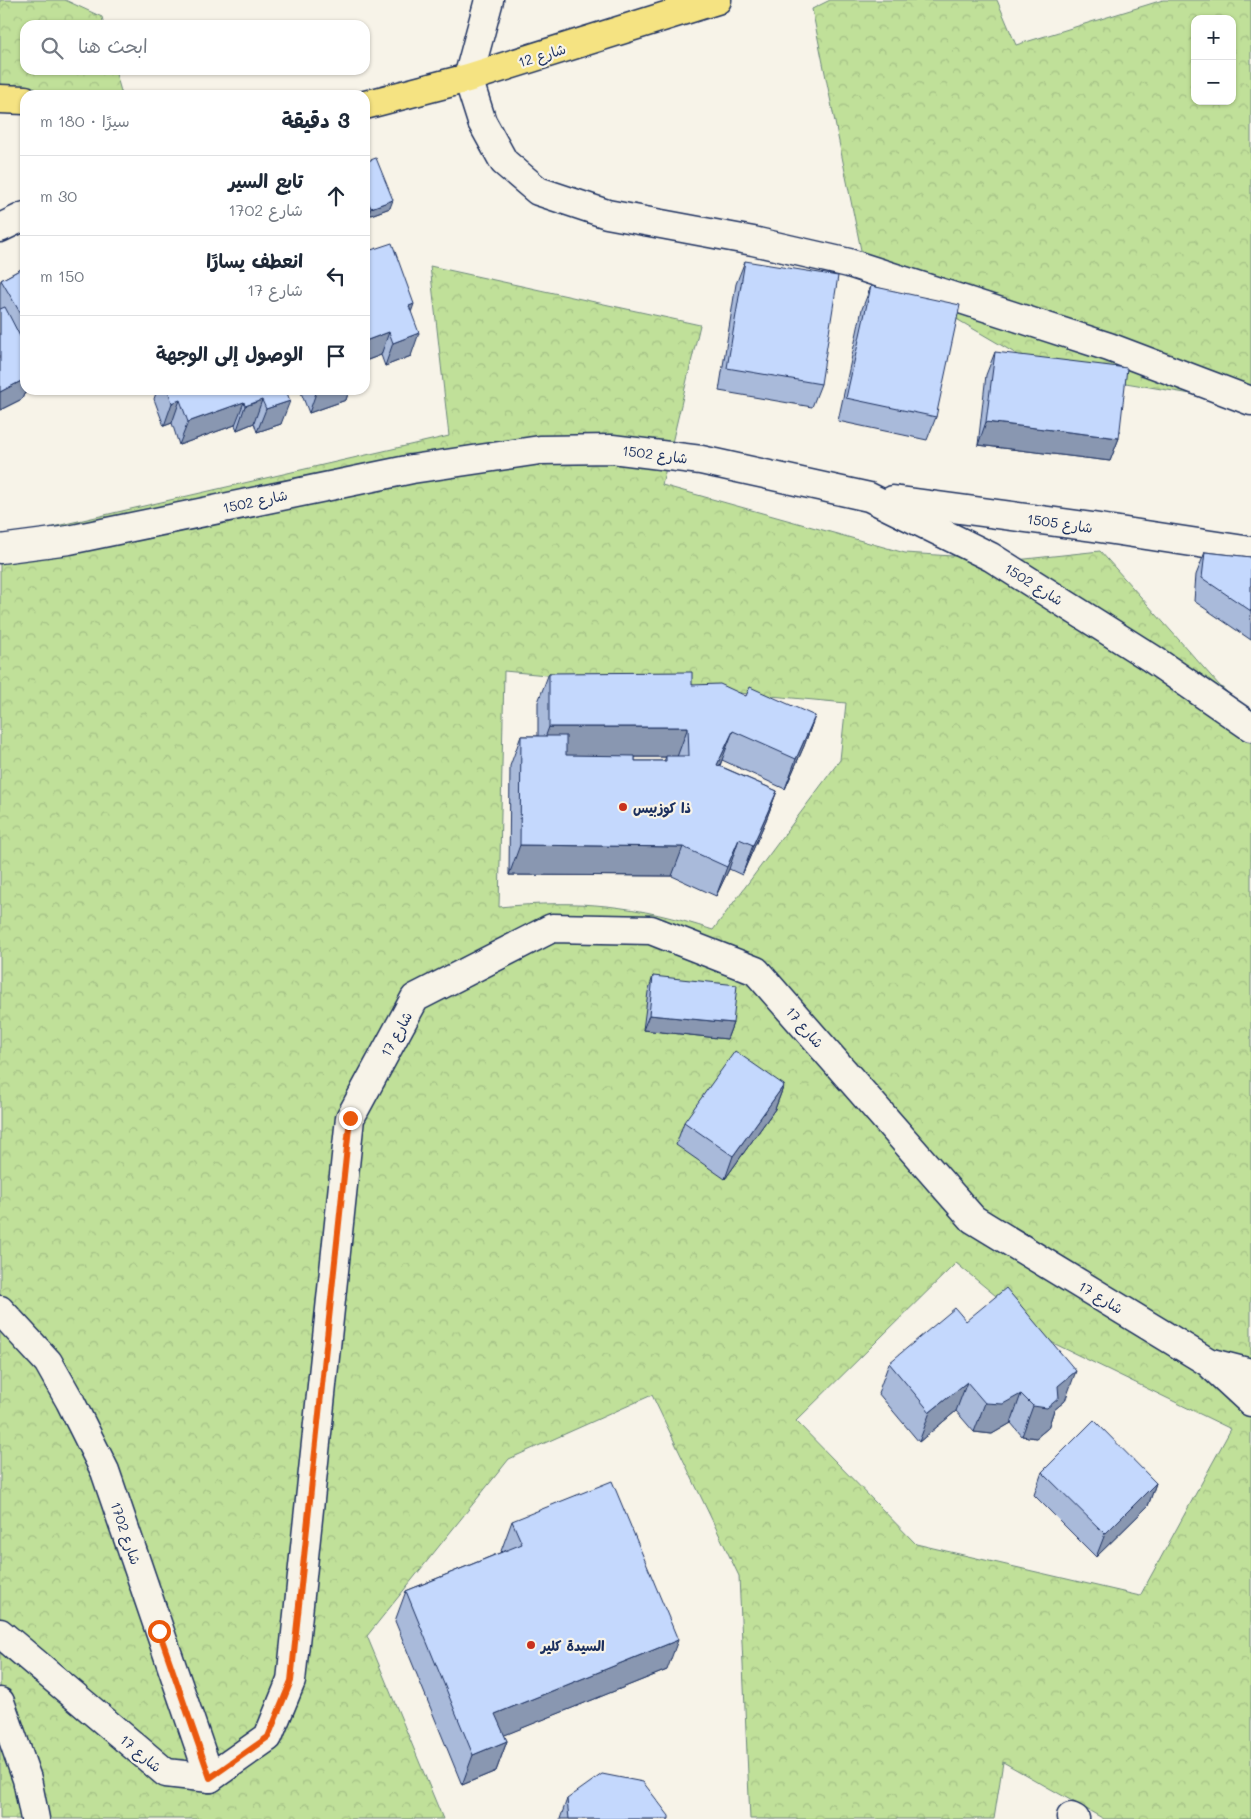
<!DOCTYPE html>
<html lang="ar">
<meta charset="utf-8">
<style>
body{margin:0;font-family:Mali,"Playpen Sans Arabic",sans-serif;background:#f6f6f7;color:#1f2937;direction:rtl}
.controls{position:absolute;right:15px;top:15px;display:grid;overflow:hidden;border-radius:10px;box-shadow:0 1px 4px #0004}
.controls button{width:45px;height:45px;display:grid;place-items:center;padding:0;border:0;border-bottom:1px solid #e0e1e3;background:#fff;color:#1f2937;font:25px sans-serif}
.stop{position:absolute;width:15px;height:15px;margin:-11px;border:4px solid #ea580c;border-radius:50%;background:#fff}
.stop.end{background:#ea580c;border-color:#fff;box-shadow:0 1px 5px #0008}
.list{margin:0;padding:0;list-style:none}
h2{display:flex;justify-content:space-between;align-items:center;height:65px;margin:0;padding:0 20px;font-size:21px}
h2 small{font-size:16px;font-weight:400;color:#747a83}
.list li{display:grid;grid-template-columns:32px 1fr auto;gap:15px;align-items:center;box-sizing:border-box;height:80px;padding:0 20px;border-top:1px solid #e0e1e3}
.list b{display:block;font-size:19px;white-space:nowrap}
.list p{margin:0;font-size:16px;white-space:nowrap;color:#747a83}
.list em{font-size:16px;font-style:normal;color:#747a83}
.icon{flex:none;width:28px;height:28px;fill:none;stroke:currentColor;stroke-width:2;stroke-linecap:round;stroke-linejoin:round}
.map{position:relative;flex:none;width:1251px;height:1819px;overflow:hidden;direction:ltr}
.search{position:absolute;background:#fff;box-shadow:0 1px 4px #0004;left:20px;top:20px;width:350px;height:55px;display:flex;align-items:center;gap:12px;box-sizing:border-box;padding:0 18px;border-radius:15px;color:#747a83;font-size:19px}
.panel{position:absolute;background:#fff;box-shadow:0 1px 4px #0004;left:20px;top:90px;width:350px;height:305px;border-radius:15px;direction:rtl}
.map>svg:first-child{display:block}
.forest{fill:url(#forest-crowns);stroke:#6e887c;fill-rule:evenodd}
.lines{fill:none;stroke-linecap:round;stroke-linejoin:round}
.minor-casing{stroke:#1b2f5e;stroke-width:31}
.major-casing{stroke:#1b2f5e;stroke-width:31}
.minor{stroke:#f7f3e8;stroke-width:28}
.major{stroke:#f5e382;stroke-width:28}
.wall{fill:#a9bada;stroke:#1b2f5e;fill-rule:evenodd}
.shaded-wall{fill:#8997b1;stroke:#1b2f5e}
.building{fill:#c4d8fd;stroke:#1b2f5e}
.route{stroke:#ea580c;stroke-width:6}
.poi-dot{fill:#c8321e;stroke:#f7f3e8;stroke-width:2}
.labels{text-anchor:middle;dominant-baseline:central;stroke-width:4.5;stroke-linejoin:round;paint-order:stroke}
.street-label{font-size:14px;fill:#1b2f5e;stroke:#f7f3e8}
.poi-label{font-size:14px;font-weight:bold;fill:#1b2f5e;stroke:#f7f3e8;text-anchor:start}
</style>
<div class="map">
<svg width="1251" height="1819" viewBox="0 0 1251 1819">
<defs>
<pattern id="forest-crowns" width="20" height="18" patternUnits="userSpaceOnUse" patternTransform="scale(1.25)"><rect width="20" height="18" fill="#c0e099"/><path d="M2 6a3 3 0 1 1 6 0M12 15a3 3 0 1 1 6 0" fill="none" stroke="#a4c086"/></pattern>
</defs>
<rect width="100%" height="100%" fill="#f7f3e8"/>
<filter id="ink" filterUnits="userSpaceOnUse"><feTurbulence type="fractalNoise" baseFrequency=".02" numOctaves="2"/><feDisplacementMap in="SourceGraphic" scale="10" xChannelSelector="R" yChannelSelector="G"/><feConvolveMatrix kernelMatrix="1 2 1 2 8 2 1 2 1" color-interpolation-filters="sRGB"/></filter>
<g filter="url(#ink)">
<g class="forest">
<path d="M0,0H65L102,17L104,25H25V70H115L122,95H25L0,103Z"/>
<path d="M830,0H997L1016,45L1163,0H1251V404L1042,369L864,265L812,9ZM1195,19H1232V101H1195Z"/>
<path d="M430,266L700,325L662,485L905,553L1016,560L1100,551L1219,685L1251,713V1819H1104L1003,1762L994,1819H750L739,1576L652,1395L509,1459L367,1636L443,1819H0V539L449,436ZM504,671L846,703L840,760L713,930C636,905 580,899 499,907ZM956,1263L1053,1343L1231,1429L1140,1596L916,1544L796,1421Z"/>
</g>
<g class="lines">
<defs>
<g id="minor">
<path d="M489,0L468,78L482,122L504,162L538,191L607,214L753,241L849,263L1109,347L1251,401"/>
<path d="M0,228L25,216"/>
<path d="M893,500L1093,527L1251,551"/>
<path d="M0,549L69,540L412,469L540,450L612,449L701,460L869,497L991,557L1151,658L1251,727"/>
<path d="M0,1310L48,1362L70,1401L105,1471L210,1778"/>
<path d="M1211,1365L1251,1402"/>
<path d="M0,1633L166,1773L210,1778L268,1737L291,1681L350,1118L415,998L552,928L651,930L756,971L973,1219L1208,1362L1251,1373"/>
<path d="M0,1702L27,1779L35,1819"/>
<path d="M1071,1817L1075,1819"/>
</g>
<g id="major">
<path d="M0,99L25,100"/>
<path d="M365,105L468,78L717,0"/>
</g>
</defs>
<use href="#minor" class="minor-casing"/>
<use href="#major" class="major-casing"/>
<use href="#minor" class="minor"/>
<use href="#major" class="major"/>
</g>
<g class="wall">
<path d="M365,162L390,208L368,216L365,209Z"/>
<path d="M365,252L411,311V356L385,366L381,355L365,361Z"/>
<path d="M745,261L821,384L812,407L719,391L736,284Z"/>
<path d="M25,267V390L29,391L24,394L22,399L0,410V284L1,280Z"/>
<path d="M871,286L936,417L927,440L838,421L862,309Z"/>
<path d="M995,352L1119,438L1110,461L978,445L986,375Z"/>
<path d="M157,390H286L281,424L257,432L254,423L237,430L235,425L179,445L172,423L164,426L154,399Z"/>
<path d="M300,390H349L346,400L309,413Z"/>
<path d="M1205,552L1251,557V640L1194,601L1196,575Z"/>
<path d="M549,673L692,685L746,696L815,716L804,746L785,789L722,760L720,766L777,791L766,820L742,875L729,869L716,896L672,876L509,875L510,766L521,736H538V702ZM635,757H666L664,761H635Z"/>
<path d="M653,976L733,1023L727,1039L643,1030L648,992Z"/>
<path d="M784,1085L775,1109L725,1179L676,1145L684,1122Z"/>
<path d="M966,1321L1065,1401L1054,1410L1048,1428L1036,1438L1022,1436L1011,1423L992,1434L974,1432L956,1411L919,1442L878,1393L889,1363Z"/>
<path d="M1042,1472L1156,1483L1148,1506L1096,1557L1034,1495Z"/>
<path d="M512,1521L667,1670L504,1735L507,1741L496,1771L462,1785L395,1621L406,1591L502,1552L501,1551Z"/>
<path d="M567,1799L669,1819H560Z"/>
</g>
<g class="shaded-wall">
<path d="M393,200L390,208L368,216L371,208Z"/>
<path d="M414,304L406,327L409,306Z"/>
<path d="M389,332L381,355L365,361V341Z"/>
<path d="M419,333L411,356L385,366L393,343Z"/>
<path d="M25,379V390H29V391L24,394L22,399L0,410V392Z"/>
<path d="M317,390H349L346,400L309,413Z"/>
<path d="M180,400L172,423L164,426L172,403Z"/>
<path d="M262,400L254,423L237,430L245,406Z"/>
<path d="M290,401L281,424L257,432L266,409Z"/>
<path d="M244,402L235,425L179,445L188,422Z"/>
<path d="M986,422L1119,438L1110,461L978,445Z"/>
<path d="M815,716L804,746L785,789L796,759Z"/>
<path d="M549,727H688L677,757H538Z"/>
<path d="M733,731L722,760L707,794L717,765Z"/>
<path d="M777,791L766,820L742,875L753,845Z"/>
<path d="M739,839L729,869L716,896L727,867Z"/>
<path d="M520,845L683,847L672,876L509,875Z"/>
<path d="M649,1015L733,1023L727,1039L643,1030Z"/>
<path d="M784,1085L775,1109L725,1179L733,1156Z"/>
<path d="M1076,1371L1065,1401L1054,1410L1048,1428L1036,1438L1022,1436L1033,1406Z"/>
<path d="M967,1382L956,1411L919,1442L930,1412Z"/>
<path d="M1021,1394L1011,1423L992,1434L974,1432L985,1403Z"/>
<path d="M1156,1483L1148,1506L1096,1557L1105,1534Z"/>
<path d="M678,1640L667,1670L485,1743L495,1714Z"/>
<path d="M507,1741L496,1771L462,1785L473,1755Z"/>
</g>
<g class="building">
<path d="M376,158L393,200L371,208L365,194V162Z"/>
<path d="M392,243L414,304L409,306L419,333L393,343L389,332L365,341V252Z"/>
<path d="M745,261L838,276L821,384L727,368Z"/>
<path d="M25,267V321L1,280Z"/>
<path d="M871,286L960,305L936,417L846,398Z"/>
<path d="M5,307L25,346V379L0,392V309Z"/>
<path d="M995,352L1127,368L1119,438L986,422Z"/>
<path d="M168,390H286L290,401L266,409L262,400L245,406L244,402L188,422L180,400L172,403Z"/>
<path d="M1205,552L1251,557V611L1202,578Z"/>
<path d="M692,672V685L720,684L746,696L750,687L815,716L796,759L733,731L717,765L777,791L753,845L739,839L727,867L683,847L520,845L521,736H566V755L635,756V761H666V756H689L688,727H549V673Z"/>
<path d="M653,976L737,985L733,1023L649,1015Z"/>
<path d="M735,1051L784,1085L733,1156L684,1122Z"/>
<path d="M1006,1288L1076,1371L1058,1386L1059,1398L1047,1408L1033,1406L1021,1394L1003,1404L985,1403L967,1382L930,1412L889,1363L955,1308L966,1321Z"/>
<path d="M1094,1420L1156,1483L1105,1534L1042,1472Z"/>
<path d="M612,1481L678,1640L495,1714L507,1741L473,1755L406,1591L522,1544L512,1521Z"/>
<path d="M602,1774L643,1782L669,1816V1819H569L567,1799Z"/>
</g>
</g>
<g class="lines" filter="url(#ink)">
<path class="route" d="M159,1631L210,1778L268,1737L291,1681L350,1118"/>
</g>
<g class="poi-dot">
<circle cx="623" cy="807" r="5"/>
<circle cx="531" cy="1645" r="5"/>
</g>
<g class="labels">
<g class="street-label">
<text transform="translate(542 55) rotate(-17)">شارع 12</text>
<text transform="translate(655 454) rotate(7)">شارع 1502</text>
<text transform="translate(255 501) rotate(-12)">شارع 1502</text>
<text transform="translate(1060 523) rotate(8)">شارع 1505</text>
<text transform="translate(1034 584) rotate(32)">شارع 1502</text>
<text transform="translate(805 1027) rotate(49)">شارع 17</text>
<text transform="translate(396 1034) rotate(-61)">شارع 17</text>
<text transform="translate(1101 1297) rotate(31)">شارع 17</text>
<text transform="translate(126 1533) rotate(71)">شارع 1702</text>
<text transform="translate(141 1753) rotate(40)">شارع 17</text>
</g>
<g class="poi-label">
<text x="633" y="807">ذا كوزبيس</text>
<text x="541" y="1645">السيدة كلير</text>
</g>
</g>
</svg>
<div class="controls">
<button>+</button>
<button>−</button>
</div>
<div class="stop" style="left:159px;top:1631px"></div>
<div class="stop end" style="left:350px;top:1118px"></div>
<div class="search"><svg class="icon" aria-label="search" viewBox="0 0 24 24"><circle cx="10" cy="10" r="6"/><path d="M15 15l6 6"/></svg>ابحث هنا</div>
<section class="panel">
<h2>3 دقيقة<small>سيرًا · 180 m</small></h2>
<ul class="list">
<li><svg class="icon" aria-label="ahead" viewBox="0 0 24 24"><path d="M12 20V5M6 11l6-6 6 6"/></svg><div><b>تابع السير</b><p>شارع 1702</p></div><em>30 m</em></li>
<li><svg class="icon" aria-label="left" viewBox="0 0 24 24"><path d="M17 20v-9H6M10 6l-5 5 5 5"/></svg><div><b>انعطف يسارًا</b><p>شارع 17</p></div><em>150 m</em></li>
<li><svg class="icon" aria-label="arrive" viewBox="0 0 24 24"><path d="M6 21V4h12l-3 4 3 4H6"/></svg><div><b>الوصول إلى الوجهة</b></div></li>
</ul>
</section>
</div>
